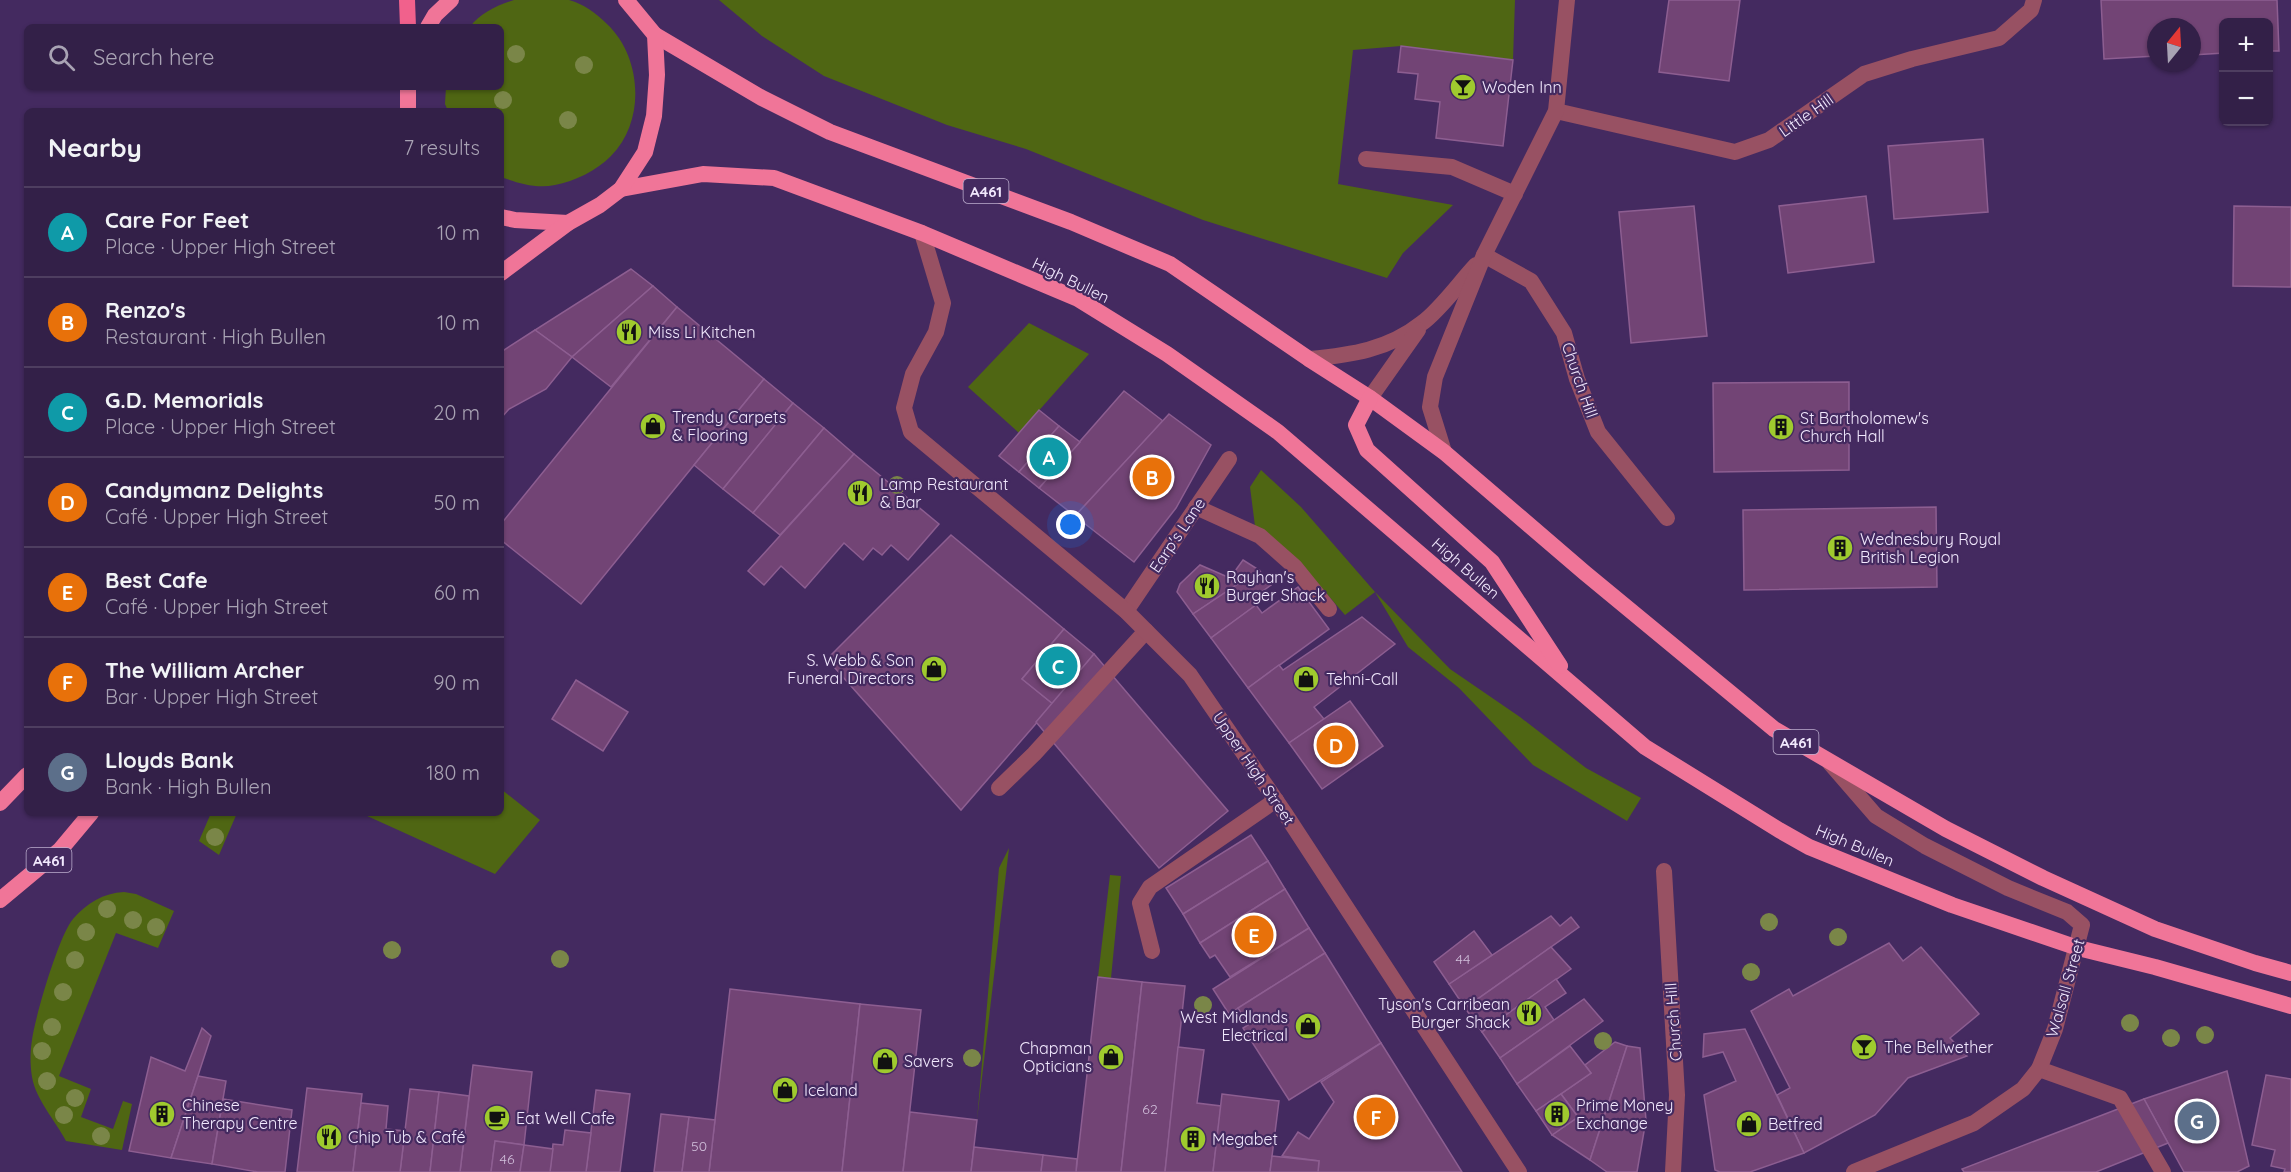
<!DOCTYPE html>
<meta charset="utf-8">
<style>
body{margin:0;font-family:Quicksand,sans-serif;background:#3b284f;color:#f1f3f6}
.controls{position:absolute;right:18px;top:18px;display:grid;overflow:hidden;border-radius:9px;box-shadow:0 2px 4px #0004}
.controls button{width:54px;height:54px;display:grid;place-items:center;padding:0;border:0;border-bottom:2px solid #4e3e60;background:#332048;color:#f1f3f6;font:30px sans-serif}
.compass{position:absolute;left:2147px;top:18px;width:54px;height:54px;border-radius:50%;background:#332048;box-shadow:0 2px 4px #0004;rotate:18deg}
.you{position:absolute;left:1071px;top:525px;width:21px;height:21px;margin:-15px;border:4px solid #fff;border-radius:50%;background:#1a73e8;box-shadow:0 0 0 9px #1a73e833}
.badge{display:grid;place-items:center;width:39px;height:39px;border-radius:50%;background:#d6ab8b;color:#fff;font-size:20px;font-weight:700}
.pin{position:absolute;translate:-50% -50%;border:3px solid #fff;box-shadow:0 2px 6px #0006}
.list{margin:0;padding:0;list-style:none}
h2{display:flex;justify-content:space-between;align-items:center;height:78px;margin:0;padding:0 24px;font-size:26px}
h2 small{font-size:20px;font-weight:400;color:#a9a3b4}
.list li{display:grid;grid-template-columns:39px 1fr auto;gap:18px;align-items:center;box-sizing:border-box;height:90px;padding:0 24px;border-top:2px solid #4e3e60}
.list b{display:block;font-size:22px;white-space:nowrap}
.list p{margin:0;font-size:20px;white-space:nowrap;color:#a9a3b4}
.list em{font-size:20px;font-style:normal;color:#a9a3b4}
.icon{flex:none;width:33px;height:33px;fill:none;stroke:currentColor;stroke-width:2;stroke-linecap:round;stroke-linejoin:round}
.map{position:relative;flex:none;width:2291px;height:1172px;overflow:hidden}
.search{position:absolute;background:#332048;box-shadow:0 2px 4px #0004;left:24px;top:24px;width:480px;height:66px;display:flex;align-items:center;gap:15px;box-sizing:border-box;padding:0 21px;border-radius:9px;color:#a9a3b4;font-size:22px}
.panel{position:absolute;background:#332048;box-shadow:0 2px 4px #0004;left:24px;top:108px;width:480px;height:708px;border-radius:9px}
.map>svg:first-child{display:block}
.green{fill:#4f6613}
.building{fill:#724475;stroke:#8d5e91;stroke-width:1.5}
.lines{fill:none;stroke-linecap:round;stroke-linejoin:round}
.service{stroke:#985163;stroke-width:16}
.minor{stroke:#985163;stroke-width:16}
.tertiary{stroke:#985163;stroke-width:16}
.primary{stroke:#f1618c;stroke-width:16}
.trunk{stroke:#f07598;stroke-width:16}
.tree{fill:#7a8648}
.labels{text-anchor:middle;dominant-baseline:central;stroke-width:4.5;stroke-linejoin:round;paint-order:stroke}
.number-label{font-size:14px;fill:#d1bfdb}
.shield{fill:#442a60;stroke:#bdafce;stroke-width:1.5}
.shield-label{font-size:15px;font-weight:bold;fill:#f1e8fd}
.poi-label{font-size:16px;fill:#f1e8fd;stroke:#442a60;text-anchor:start}
.street-label{font-size:16px;fill:#f1e8fd;stroke:#442a60}
</style>
<div class="map">
<svg width="2291" height="1172" viewBox="0 0 2291 1172">
<rect width="100%" height="100%" fill="#442a60"/>
<g class="green">
<path d="M514,0C531,0 552,0 569,0C584,4 596,13 607,24C642,57 646,121 611,156C596,171 575,181 555,185C536,189 518,183 501,177V111H448L445,104L446,87H501V27H470C480,13 498,5 514,0Z"/>
<path d="M719,0H1515L1513,60L1401,46L1353,50L1338,184L1453,205L1403,253L1387,278L1203,220L1026,149L947,125L824,76L762,36Z"/>
<path d="M1029,323L1089,354L1019,433L968,387Z"/>
<path d="M1261,470L1301,507L1375,592L1450,669L1520,717L1586,768L1641,798L1627,821L1533,765L1459,688L1408,647L1375,592L1345,615L1296,558L1255,526L1250,487Z"/>
<path d="M501,789L540,820L495,874L365,815L364,813H501Z"/>
<path d="M211,813H237L219,855L199,841Z"/>
<path d="M1009,848L977,1120L999,868Z"/>
<path d="M1110,875L1121,876L1111,978L1098,977Z"/>
<path d="M124,892L136,894L174,911L158,948L116,933L59,1076L91,1089L81,1117L113,1129L123,1101L132,1104L122,1150L66,1141C55,1120 36,1100 32,1077C30,1065 30,1052 32,1040C35,1017 59,935 73,919C87,903 103,893 124,892Z"/>
</g>
<g class="building">
<path d="M1669,0H1740L1729,81L1659,72Z"/>
<path d="M2101,0H2277L2279,51H2268V22H2224V53L2192,55V27H2156V56L2104,59Z"/>
<path d="M1401,46L1513,60L1503,146L1436,138L1440,102L1415,99L1418,74L1398,72Z"/>
<path d="M1983,139L1988,212L1894,219L1888,146Z"/>
<path d="M1866,196L1874,262L1788,273L1779,206Z"/>
<path d="M1694,206L1707,336L1631,343L1619,212Z"/>
<path d="M2234,206L2291,207V287L2233,286Z"/>
<path d="M631,269L653,286L572,357L535,330Z"/>
<path d="M653,286L677,307L611,387L572,357Z"/>
<path d="M677,307L764,379L581,604L501,540V524Z"/>
<path d="M535,330L572,357L546,389L509,409L501,418V352Z"/>
<path d="M764,379L793,403L723,489L694,465Z"/>
<path d="M1849,382V470L1714,472L1713,383Z"/>
<path d="M1124,391L1163,421L1075,516L1039,488Z"/>
<path d="M793,403L824,428L753,513L723,489Z"/>
<path d="M1039,410L1059,426L1019,472L999,456Z"/>
<path d="M1169,414L1211,445L1176,508L1134,562L1075,516Z"/>
<path d="M1059,426L1080,442L1039,488L1019,472Z"/>
<path d="M824,428L854,454L780,535L753,513Z"/>
<path d="M854,454L939,524L908,560L891,545L882,555L873,548L863,560L844,543L805,588L781,566L764,585L748,571Z"/>
<path d="M1936,507L1937,587L1744,590L1743,510Z"/>
<path d="M951,535L1064,629L1022,679L1053,704L961,810L827,659Z"/>
<path d="M1243,560L1259,570L1193,614L1177,592L1180,584L1200,565L1230,578Z"/>
<path d="M1259,570L1271,585L1252,599L1256,605L1211,638L1193,614Z"/>
<path d="M1298,587L1329,629L1248,688L1211,638L1256,605L1262,613Z"/>
<path d="M1362,617L1395,644L1314,707L1324,719L1289,743L1248,688L1279,665L1283,670Z"/>
<path d="M1064,629L1094,654L1053,704L1022,679Z"/>
<path d="M1094,654L1228,811L1159,868L1036,722Z"/>
<path d="M576,680L628,712L603,751L552,719Z"/>
<path d="M1350,701L1383,746L1322,789L1289,743Z"/>
<path d="M1251,835L1268,861L1183,914L1166,888Z"/>
<path d="M1268,861L1285,889L1200,943L1183,914Z"/>
<path d="M1285,889L1309,928L1230,977L1215,955L1210,958L1200,943Z"/>
<path d="M1551,916L1560,926L1571,917L1579,927L1465,1008L1449,984Z"/>
<path d="M1309,928L1325,953L1229,1014L1213,989Z"/>
<path d="M1474,931L1492,955L1449,984L1434,962Z"/>
<path d="M1889,943L1903,961L1921,947L1979,1014L1950,1038L1967,1056L1908,1078L1875,1115L1804,1153L1777,1095L1790,1088L1751,1011L1789,989L1793,996Z"/>
<path d="M1551,947L1571,969L1482,1032L1465,1008Z"/>
<path d="M1325,953L1381,1043L1289,1100L1243,1028L1248,1025L1238,1008Z"/>
<path d="M1098,977L1142,982L1121,1172H1076Z"/>
<path d="M1556,979L1566,993L1545,1007L1554,1020L1500,1058L1482,1032Z"/>
<path d="M1142,982L1185,986L1165,1172H1121Z"/>
<path d="M730,989L860,1004L842,1172H709Z"/>
<path d="M1584,999L1603,1021L1517,1084L1500,1058Z"/>
<path d="M860,1004L921,1010L903,1172H842Z"/>
<path d="M202,1028L211,1036L171,1158L129,1151L151,1057L185,1071Z"/>
<path d="M1745,1029L1804,1153L1750,1172H1720L1715,1170L1704,1095L1736,1081L1723,1052L1703,1057L1704,1034Z"/>
<path d="M1615,1042L1627,1046L1590,1160L1552,1135L1578,1117L1561,1094L1591,1073L1585,1065Z"/>
<path d="M1381,1043L1462,1172H1318L1319,1161L1282,1156L1298,1132L1309,1139L1334,1102L1321,1082Z"/>
<path d="M1570,1046L1591,1073L1536,1111L1517,1084Z"/>
<path d="M1627,1046L1640,1048L1646,1120L1637,1172H1607L1590,1160Z"/>
<path d="M1178,1047L1204,1050L1197,1103L1221,1106L1213,1172H1165Z"/>
<path d="M473,1065L532,1072L524,1145L495,1141L491,1172H460Z"/>
<path d="M2227,1071L2249,1166L2237,1172H2184L2144,1099Z"/>
<path d="M2266,1075L2291,1079V1172H2284L2285,1169L2271,1166L2275,1150L2252,1145Z"/>
<path d="M198,1076L226,1081L212,1164L171,1158Z"/>
<path d="M307,1088L362,1094L353,1172H297Z"/>
<path d="M410,1089L439,1092L430,1172H400Z"/>
<path d="M596,1090L630,1094L620,1172H586Z"/>
<path d="M439,1092L469,1096L460,1172H430Z"/>
<path d="M1222,1094L1279,1101L1270,1172H1213Z"/>
<path d="M1561,1094L1578,1117L1552,1135L1536,1111Z"/>
<path d="M223,1099L292,1110L285,1172H258L212,1164Z"/>
<path d="M2144,1099L2168,1143L2096,1172H1964L1962,1169Z"/>
<path d="M361,1103L388,1106L386,1129L405,1131L400,1172H353Z"/>
<path d="M910,1112L977,1120L971,1172H903Z"/>
<path d="M661,1114L689,1117L682,1172H654Z"/>
<path d="M689,1117L715,1120L709,1172H682Z"/>
<path d="M565,1130L591,1133L586,1172H550L553,1144L563,1145Z"/>
<path d="M495,1141L524,1145L520,1172H491Z"/>
<path d="M524,1145L553,1149L550,1172H520Z"/>
<path d="M974,1147L1043,1155L1041,1172H971Z"/>
<path d="M1043,1155L1077,1159L1076,1172H1041Z"/>
<path d="M1272,1156L1319,1161L1318,1172H1270Z"/>
</g>
<g class="lines">
<g class="service">
<path d="M1366,159L1452,167L1515,194"/>
<path d="M1196,507L1260,536L1295,567L1329,609"/>
<path d="M1126,611L1229,459"/>
<path d="M999,788L1034,754L1146,631"/>
<path d="M1152,951L1140,903L1150,887L1276,800"/>
<path d="M2039,1069L2120,1098L2163,1172"/>
</g>
<g class="minor">
<path d="M1556,111L1735,152L1769,140L1864,74L1912,59L1999,38L2031,10L2034,0"/>
<path d="M1484,255L1531,281L1564,333L1577,379L1598,432L1667,518"/>
<path d="M1309,359C1351,355 1388,350 1422,323C1440,310 1460,282 1476,265"/>
<path d="M1370,398L1418,330"/>
<path d="M1444,452L1430,407L1435,377L1484,255L1556,111L1567,0"/>
<path d="M1664,871L1677,1095L1673,1172"/>
</g>
<g class="tertiary">
<path d="M922,233L943,303L936,332L913,374L904,408L911,432L1126,611L1190,675L1286,815L1519,1172"/>
<path d="M1830,763L1876,816L1925,846L2008,888L2067,912L2082,925L2055,1029L2039,1069L2023,1089L1974,1123L1854,1172"/>
</g>
<path class="primary" d="M407,0L408,27"/>
<g class="trunk">
<path d="M428,27L435,15L451,0"/>
<path d="M655,35L762,98L830,132L1071,222L1170,264L1309,359L1370,398L1444,452L1585,573L1774,729L1946,829L2043,878L2155,929L2255,963L2291,973"/>
<path d="M408,111V87"/>
<path d="M621,189L703,174L774,178L922,233L1078,299L1167,354L1278,432L1645,747L1779,830L1809,847L1952,905L2078,948L2155,967L2291,1006"/>
<path d="M501,217L515,220L568,223"/>
<path d="M501,273L568,223L600,205L621,189L645,152L654,116L657,75L655,35L626,0"/>
<path d="M1370,398L1356,425L1367,450L1492,562L1560,666"/>
<path d="M0,803L27,775"/>
<path d="M0,900L60,850L91,813"/>
</g>
</g>
<g class="tree">
<circle cx="516" cy="54" r="9"/>
<circle cx="584" cy="65" r="9"/>
<circle cx="503" cy="100" r="9"/>
<circle cx="568" cy="120" r="9"/>
<circle cx="897" cy="485" r="9"/>
<circle cx="215" cy="837" r="9"/>
<circle cx="107" cy="909" r="9"/>
<circle cx="133" cy="920" r="9"/>
<circle cx="1769" cy="922" r="9"/>
<circle cx="156" cy="927" r="9"/>
<circle cx="86" cy="932" r="9"/>
<circle cx="1838" cy="937" r="9"/>
<circle cx="392" cy="950" r="9"/>
<circle cx="560" cy="959" r="9"/>
<circle cx="75" cy="960" r="9"/>
<circle cx="1751" cy="972" r="9"/>
<circle cx="63" cy="992" r="9"/>
<circle cx="1203" cy="1005" r="9"/>
<circle cx="2130" cy="1023" r="9"/>
<circle cx="52" cy="1027" r="9"/>
<circle cx="2205" cy="1035" r="9"/>
<circle cx="2171" cy="1038" r="9"/>
<circle cx="1603" cy="1041" r="9"/>
<circle cx="42" cy="1051" r="9"/>
<circle cx="972" cy="1058" r="9"/>
<circle cx="47" cy="1081" r="9"/>
<circle cx="75" cy="1098" r="9"/>
<circle cx="64" cy="1115" r="9"/>
<circle cx="101" cy="1136" r="9"/>
</g>
<defs>
<symbol id="bar-disc" viewBox="-11 -11 22 22"><circle r="9.5" fill="#9fca2e" stroke="#442a60"/><path d="M-6-5H6L.8 .8V4.5H3.5V6h-7V4.5H-.8V.8Z" fill="#111"/></symbol>
<symbol id="restaurant-disc" viewBox="-11 -11 22 22"><circle r="9.5" fill="#9fca2e" stroke="#442a60"/><path d="M-5-6h1v4h1v-4h1v4h1v-4h1v5L-1.5 .5V6h-2V.5L-5-1ZM5-6V6H3V1.5H1.5Q1.5-4 5-6Z" fill="#111"/></symbol>
<symbol id="shop-disc" viewBox="-11 -11 22 22"><circle r="9.5" fill="#9fca2e" stroke="#442a60"/><path d="M-5-2.5h2.3a2.7 3.5 0 0 1 5.4 0H5L5.5 6h-11ZM-1.5-2.5h3a1.5 2.3 0 0 0-3 0Z" fill="#111"/></symbol>
<symbol id="building-disc" viewBox="-11 -11 22 22"><circle r="9.5" fill="#9fca2e" stroke="#442a60"/><path d="M-4-6H4V6H1V3H-1V6H-4ZM-2.5-4.3h1.7v1.8h-1.7ZM.8-4.3h1.7v1.8H.8ZM-2.5-1h1.7V.8h-1.7ZM.8-1h1.7V.8H.8Z" fill="#111"/></symbol>
<symbol id="cafe-disc" viewBox="-11 -11 22 22"><circle r="9.5" fill="#9fca2e" stroke="#442a60"/><path d="M-5.5-4.5H6V0H3Q3 3.5 0 3.5H-2.5Q-5.5 3.5-5.5 0ZM3-3.2v2h1.7v-2ZM-6 4.5H4V6H-6Z" fill="#111"/></symbol>
</defs>
<g fill-rule="evenodd">
<use href="#bar-disc" x="1448" y="72" width="30" height="30"/>
<use href="#restaurant-disc" x="614" y="317" width="30" height="30"/>
<use href="#shop-disc" x="638" y="411" width="30" height="30"/>
<use href="#building-disc" x="1766" y="412" width="30" height="30"/>
<use href="#restaurant-disc" x="845" y="478" width="30" height="30"/>
<use href="#building-disc" x="1825" y="533" width="30" height="30"/>
<use href="#restaurant-disc" x="1192" y="571" width="30" height="30"/>
<use href="#shop-disc" x="919" y="654" width="30" height="30"/>
<use href="#shop-disc" x="1291" y="664" width="30" height="30"/>
<use href="#restaurant-disc" x="1514" y="998" width="30" height="30"/>
<use href="#shop-disc" x="1293" y="1011" width="30" height="30"/>
<use href="#bar-disc" x="1849" y="1032" width="30" height="30"/>
<use href="#shop-disc" x="1096" y="1042" width="30" height="30"/>
<use href="#shop-disc" x="870" y="1046" width="30" height="30"/>
<use href="#shop-disc" x="770" y="1075" width="30" height="30"/>
<use href="#building-disc" x="147" y="1099" width="30" height="30"/>
<use href="#building-disc" x="1542" y="1099" width="30" height="30"/>
<use href="#cafe-disc" x="482" y="1103" width="30" height="30"/>
<use href="#shop-disc" x="1734" y="1109" width="30" height="30"/>
<use href="#restaurant-disc" x="314" y="1122" width="30" height="30"/>
<use href="#building-disc" x="1178" y="1124" width="30" height="30"/>
</g>
<g class="labels">
<g class="number-label">
<text x="1463" y="959">44</text>
<text x="1150" y="1109">62</text>
<text x="699" y="1146">50</text>
<text x="507" y="1159">46</text>
</g>
<g class="shield">
<rect x="963.5" y="179" width="45" height="24" rx="4.5"/>
<rect x="1773.5" y="730" width="45" height="24" rx="4.5"/>
<rect x="26.5" y="848" width="45" height="24" rx="4.5"/>
</g>
<g class="shield-label">
<text x="986" y="191">A461</text>
<text x="1796" y="742">A461</text>
<text x="49" y="860">A461</text>
</g>
<g class="poi-label">
<text x="1482" y="87">Woden Inn</text>
<text x="648" y="332">Miss Li Kitchen</text>
<text x="672" y="417">Trendy Carpets<tspan x="672" dy="18">&amp; Flooring</tspan></text>
<text x="1800" y="418">St Bartholomew's<tspan x="1800" dy="18">Church Hall</tspan></text>
<text x="880" y="484">Lamp Restaurant<tspan x="880" dy="18">&amp; Bar</tspan></text>
<text x="1860" y="539">Wednesbury Royal<tspan x="1860" dy="18">British Legion</tspan></text>
<text x="1226" y="577">Rayhan's<tspan x="1226" dy="18">Burger Shack</tspan></text>
<text x="914" y="660" text-anchor="end">S. Webb &amp; Son<tspan x="914" dy="18">Funeral Directors</tspan></text>
<text x="1326" y="679">Tehni-Call</text>
<text x="1510" y="1004" text-anchor="end">Tyson's Carribean<tspan x="1510" dy="18">Burger Shack</tspan></text>
<text x="1288" y="1017" text-anchor="end">West Midlands<tspan x="1288" dy="18">Electrical</tspan></text>
<text x="1884" y="1047">The Bellwether</text>
<text x="1092" y="1048" text-anchor="end">Chapman<tspan x="1092" dy="18">Opticians</tspan></text>
<text x="904" y="1061">Savers</text>
<text x="804" y="1090">Iceland</text>
<text x="182" y="1105">Chinese<tspan x="182" dy="18">Therapy Centre</tspan></text>
<text x="1576" y="1105">Prime Money<tspan x="1576" dy="18">Exchange</tspan></text>
<text x="516" y="1118">Eat Well Cafe</text>
<text x="1768" y="1124">Betfred</text>
<text x="348" y="1137">Chip Tub &amp; Café</text>
<text x="1212" y="1139">Megabet</text>
</g>
<g class="street-label">
<text transform="translate(1806 115) rotate(-35)">Little Hill</text>
<text transform="translate(1071 280) rotate(26)">High Bullen</text>
<text transform="translate(1580 380) rotate(71)">Church Hill</text>
<text transform="translate(1177 535) rotate(-56)">Earp's Lane</text>
<text transform="translate(1466 568) rotate(41)">High Bullen</text>
<text transform="translate(1254 768) rotate(56)">Upper High Street</text>
<text transform="translate(1855 845) rotate(23)">High Bullen</text>
<text transform="translate(2065 988) rotate(-74)">Walsall Street</text>
<text transform="translate(1673 1022) rotate(-94)">Church Hill</text>
</g>
</g>
</svg>
<div class="controls">
<button>+</button>
<button>−</button>
</div>
<svg class="compass" viewBox="-18 -18 36 36"><path d="M0-13l5 13h-10z" fill="#e53935"/><path d="M0 13l5-13h-10z" fill="#a9a3b4"/></svg>
<div class="you"></div>
<div class="pin badge" style="left:1049px;top:457px;background:#0f9aa8">A</div>
<div class="pin badge" style="left:1152px;top:477px;background:#e8710a">B</div>
<div class="pin badge" style="left:1058px;top:666px;background:#0f9aa8">C</div>
<div class="pin badge" style="left:1336px;top:745px;background:#e8710a">D</div>
<div class="pin badge" style="left:1254px;top:935px;background:#e8710a">E</div>
<div class="pin badge" style="left:1376px;top:1117px;background:#e8710a">F</div>
<div class="pin badge" style="left:2197px;top:1121px;background:#5c6f8a">G</div>
<div class="search"><svg class="icon" aria-label="search" viewBox="0 0 24 24"><circle cx="10" cy="10" r="6"/><path d="M15 15l6 6"/></svg>Search here</div>
<section class="panel">
<h2>Nearby<small>7 results</small></h2>
<ul class="list">
<li><span class="badge" style="background:#0f9aa8">A</span><div><b>Care For Feet</b><p>Place · Upper High Street</p></div><em>10 m</em></li>
<li><span class="badge" style="background:#e8710a">B</span><div><b>Renzo's</b><p>Restaurant · High Bullen</p></div><em>10 m</em></li>
<li><span class="badge" style="background:#0f9aa8">C</span><div><b>G.D. Memorials</b><p>Place · Upper High Street</p></div><em>20 m</em></li>
<li><span class="badge" style="background:#e8710a">D</span><div><b>Candymanz Delights</b><p>Café · Upper High Street</p></div><em>50 m</em></li>
<li><span class="badge" style="background:#e8710a">E</span><div><b>Best Cafe</b><p>Café · Upper High Street</p></div><em>60 m</em></li>
<li><span class="badge" style="background:#e8710a">F</span><div><b>The William Archer</b><p>Bar · Upper High Street</p></div><em>90 m</em></li>
<li><span class="badge" style="background:#5c6f8a">G</span><div><b>Lloyds Bank</b><p>Bank · High Bullen</p></div><em>180 m</em></li>
</ul>
</section>
</div>
